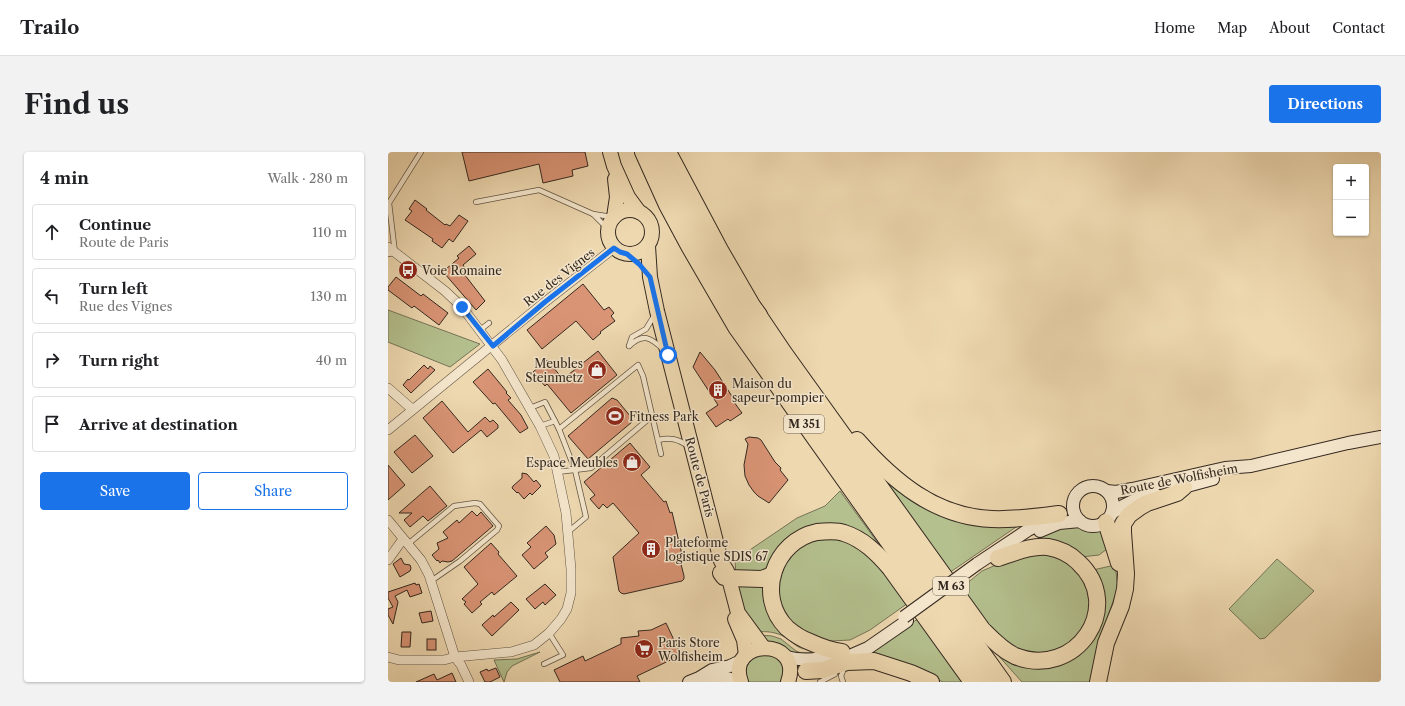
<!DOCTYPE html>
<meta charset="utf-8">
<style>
body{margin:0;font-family:"Libre Caslon Text",serif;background:#f2f2f2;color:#202124}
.controls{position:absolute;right:12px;top:12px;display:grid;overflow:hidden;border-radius:4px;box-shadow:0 1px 3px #0004}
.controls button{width:36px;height:36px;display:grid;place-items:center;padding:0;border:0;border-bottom:1px solid #e0e0e0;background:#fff;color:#202124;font:20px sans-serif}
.stop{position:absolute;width:12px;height:12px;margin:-9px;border:3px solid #1a73e8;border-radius:50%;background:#fff}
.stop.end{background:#1a73e8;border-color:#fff;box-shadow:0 1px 4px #0008}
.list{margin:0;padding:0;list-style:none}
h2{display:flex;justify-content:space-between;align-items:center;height:52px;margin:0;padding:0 16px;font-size:17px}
h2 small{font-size:13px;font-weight:400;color:#757577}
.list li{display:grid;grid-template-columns:26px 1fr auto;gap:12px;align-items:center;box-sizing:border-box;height:56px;margin:0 8px 8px;padding:0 8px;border:1px solid #e0e0e0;border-radius:4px}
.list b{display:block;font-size:15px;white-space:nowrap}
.list p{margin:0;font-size:13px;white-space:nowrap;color:#757577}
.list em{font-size:13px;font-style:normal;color:#757577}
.actions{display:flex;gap:8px;padding:12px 16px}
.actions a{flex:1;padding:9px 0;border:1px solid #1a73e8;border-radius:4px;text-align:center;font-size:14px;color:#1a73e8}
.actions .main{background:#1a73e8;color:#fff}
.icon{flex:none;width:22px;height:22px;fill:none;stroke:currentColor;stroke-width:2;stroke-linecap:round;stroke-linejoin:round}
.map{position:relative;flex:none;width:993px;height:530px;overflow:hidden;border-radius:4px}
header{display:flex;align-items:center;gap:24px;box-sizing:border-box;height:56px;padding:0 20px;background:#fff;border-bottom:1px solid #e0e0e0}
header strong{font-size:19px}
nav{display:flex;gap:22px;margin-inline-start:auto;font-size:14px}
.intro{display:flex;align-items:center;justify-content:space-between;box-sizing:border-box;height:96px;padding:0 24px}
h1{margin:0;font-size:28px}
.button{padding:10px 18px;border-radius:4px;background:#1a73e8;color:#fff;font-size:14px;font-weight:700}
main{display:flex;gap:24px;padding:0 24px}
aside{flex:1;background:#fff;border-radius:4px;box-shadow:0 1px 3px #0004}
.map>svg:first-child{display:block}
.green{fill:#b4c08e;stroke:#747457}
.building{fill:#d99475;stroke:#342920}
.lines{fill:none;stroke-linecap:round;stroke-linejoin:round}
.lane-casing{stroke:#625544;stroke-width:6}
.street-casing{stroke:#625544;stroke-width:10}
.secondary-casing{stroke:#342920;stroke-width:14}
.primary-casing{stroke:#342920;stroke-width:16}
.highway-casing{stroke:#342920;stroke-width:18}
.lane{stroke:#f4e6cc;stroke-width:4.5}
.street{stroke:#f4e6cc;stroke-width:9}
.secondary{stroke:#f4e6cc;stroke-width:12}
.primary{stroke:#eed8b0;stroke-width:14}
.highway{stroke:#eed8b0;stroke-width:16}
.secondary-bridge-casing{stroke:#342920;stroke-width:14;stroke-linecap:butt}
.secondary-bridge{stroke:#f4e6cc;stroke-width:12}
.route{stroke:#1a73e8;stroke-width:5}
.labels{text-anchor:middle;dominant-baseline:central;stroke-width:3;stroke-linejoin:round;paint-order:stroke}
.shield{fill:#f4e6cc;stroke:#6e6254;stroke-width:1}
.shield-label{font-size:11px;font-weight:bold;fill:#342920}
.poi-label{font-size:12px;fill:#342920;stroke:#f4e6cc;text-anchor:start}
.street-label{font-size:12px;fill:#342920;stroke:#f4e6cc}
</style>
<header>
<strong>Trailo</strong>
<nav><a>Home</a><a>Map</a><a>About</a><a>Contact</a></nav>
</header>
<div class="intro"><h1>Find us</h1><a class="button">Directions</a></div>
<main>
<aside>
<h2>4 min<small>Walk · 280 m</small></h2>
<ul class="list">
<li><svg class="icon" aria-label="ahead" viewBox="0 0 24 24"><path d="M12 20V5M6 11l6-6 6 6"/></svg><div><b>Continue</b><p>Route de Paris</p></div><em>110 m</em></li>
<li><svg class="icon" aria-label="left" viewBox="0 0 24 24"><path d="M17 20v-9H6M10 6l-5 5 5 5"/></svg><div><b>Turn left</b><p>Rue des Vignes</p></div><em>130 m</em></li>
<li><svg class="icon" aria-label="right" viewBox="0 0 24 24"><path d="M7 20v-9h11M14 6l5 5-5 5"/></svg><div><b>Turn right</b></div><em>40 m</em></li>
<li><svg class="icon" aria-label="arrive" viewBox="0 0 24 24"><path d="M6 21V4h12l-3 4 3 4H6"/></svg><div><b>Arrive at destination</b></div></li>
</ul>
<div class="actions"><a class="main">Save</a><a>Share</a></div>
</aside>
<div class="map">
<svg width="993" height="530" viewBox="0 0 993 530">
<rect width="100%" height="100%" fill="#eed8b0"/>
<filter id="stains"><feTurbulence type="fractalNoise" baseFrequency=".005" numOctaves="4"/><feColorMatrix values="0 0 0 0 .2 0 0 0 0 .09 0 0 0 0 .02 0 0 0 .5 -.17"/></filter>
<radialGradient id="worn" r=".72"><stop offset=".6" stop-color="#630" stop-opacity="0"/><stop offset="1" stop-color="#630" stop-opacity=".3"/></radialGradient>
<g class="green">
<path d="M0,158L92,192L62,215L0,190Z"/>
<path d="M481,309L516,338L631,373L561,421Z"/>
<path d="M452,339L503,409L460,377L400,390L380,447L422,497C410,498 406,491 397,485C388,480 379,479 369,480L357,462L349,439L347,408L409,366L437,354Z"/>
<path d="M687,373L702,378H712L720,390L719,397L711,403L693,405L644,391L671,375Z"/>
<path d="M439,384L460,389L483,404L520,451L482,478L462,488L443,489L433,487L407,474L394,457L389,436L392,417L411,394Z"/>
<path d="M649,400C655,401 661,401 667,403C707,416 715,472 679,495C671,501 660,502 650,502C641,502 629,500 621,494C601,480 587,457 572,437L594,419L629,404Z"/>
<path d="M889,407L926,439L877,486L872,487L841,457Z"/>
<path d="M727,413L730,435L711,490L703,530H634L608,501L639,512L700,489L705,418Z"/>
<path d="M531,466L577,530H555L534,520L458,510L490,495Z"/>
<path d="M373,483L384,484L393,487L408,499L413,501H424L426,499H439L413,506L386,491L376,489Z"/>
<path d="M152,500L124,514L119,520L116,530L106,508L129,507Z"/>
<path d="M371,501L390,505L396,515L394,530H359C354,514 359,510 371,501Z"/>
</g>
<g class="building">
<path d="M74,0H197L200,14L184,18L185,24L155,31L151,12L81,29Z"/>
<path d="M27,48L39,57L38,58L57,73L58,72L62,74L71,63L80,69L65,90L61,87L54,96L44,89L45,87L17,68L24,59L21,57Z"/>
<path d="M81,94L88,102L75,113L76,115L73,118L97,149L88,158L57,122L60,120L58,117L71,106L69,104Z"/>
<path d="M8,125L33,144L35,142L60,161L51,173L26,154L24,156L0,138V135Z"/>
<path d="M195,132L216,158L221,155L226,161L223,164L227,169L212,180L213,181L205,188L188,169L154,197L139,178Z"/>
<path d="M210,199L229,223L183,261L159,232L157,234L145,220L159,208L175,227Z"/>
<path d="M312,200L327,218L347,249L346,250L354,261L342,269L340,267L328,275L318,261L330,253L305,215Z"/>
<path d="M36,213L40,217L42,214L47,218L23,241L15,233L20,227L21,228Z"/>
<path d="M100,217L119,240L118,241L123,246L120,248L133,263L140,276L132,281L107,251L105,252L85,230Z"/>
<path d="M224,246L229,248L243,265L244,270L200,307L180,284Z"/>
<path d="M54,249L80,280L97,265L102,270L105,268L110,273V276L99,285L93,278L65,301L35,266Z"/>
<path d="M27,283L45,304L24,321L6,300Z"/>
<path d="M361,285L370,286L373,288L387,310L393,316L392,318L400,328L381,351L370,344L366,340L361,333L357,324L356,313L360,292L357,287Z"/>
<path d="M242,291L262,315L253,323L276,350L278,349L282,361L284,360L295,407L292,408L296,424V427L294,429L236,442L233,441L231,439L225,405L251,381L225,351L219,356L215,352L211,357L202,347L207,343L196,330Z"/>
<path d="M0,313L17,333L0,348Z"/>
<path d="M134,321L139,322L146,330L148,328L153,334L144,343L142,341L136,347L130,340L129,341L124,336L125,334L134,326Z"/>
<path d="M42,334L59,354L40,369L35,364L22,375L16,368L24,361H11Z"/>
<path d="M84,359L89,364L93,360L105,374L64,409L60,410L54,409L52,411L50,408L49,409L44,403L51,397L49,391L60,386L55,380L69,368L71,371Z"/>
<path d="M158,374L166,383L168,392L157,401L160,405L146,417L134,403L143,395L139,391Z"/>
<path d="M103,391L111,400L110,402L129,424L106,443L104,440L92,450L94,452L84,461L76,452L78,450L74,447L90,432L76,415Z"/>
<path d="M13,406L16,412L22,413L23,416L22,419L12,425L5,412Z"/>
<path d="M27,431L28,433L31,432L34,441L22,445L19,438L7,444L10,450L5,472L0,463V457L5,455L0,446V440Z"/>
<path d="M157,432L168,443L157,453L155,450L147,457L138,447Z"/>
<path d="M123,450L131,458L104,484L94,473L105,463L106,465Z"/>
<path d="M43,459L45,469L34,471L31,461Z"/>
<path d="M278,471L293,503L249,524L252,530H172L166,518L195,504L197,509L233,492V486L251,484L250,479L263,478Z"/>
<path d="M14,480H23L22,495H13Z"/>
<rect x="39" y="487" width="9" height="11"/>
<path d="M108,516L112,525L102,530H97L92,520L99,517L100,519Z"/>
<path d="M64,521L68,530H28L46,522L49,528Z"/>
</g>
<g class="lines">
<defs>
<g id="lane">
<path d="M88,50L151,38L205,62"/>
<path d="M220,77L205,62L224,65"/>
<path d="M0,102L7,101L1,51L33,0"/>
<path d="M92,178L101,171"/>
<path d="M241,194C255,181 262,185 275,197"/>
<path d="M241,194L244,185L258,177L266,164"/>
<path d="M142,256L157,250L171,277L187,318L198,365L180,380"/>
<path d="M152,274L167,269"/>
<path d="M171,277L250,213L255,224L273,302"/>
<path d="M270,288C282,285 290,287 300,294"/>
<path d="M169,320L203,316L264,264"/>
<path d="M20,392L66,354L87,351L92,352L111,374L109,378L72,409L43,429"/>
<path d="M156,512L175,503L161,481"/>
<path d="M432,530L447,522"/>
<path d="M455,530L453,524L455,519"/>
</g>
<g id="street">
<path d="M0,95L57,139L74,155L114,208L152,274L166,304L178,361L183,417V441L179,457L173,467L161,481L146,493L123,500L67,505L56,508H11L0,505"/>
<path d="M0,236L24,257"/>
<path d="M0,278L157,150L226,96"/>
<path d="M0,368L33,408L41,423L67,505L73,513L81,530"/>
<path d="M0,408L15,387"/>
</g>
<g id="secondary">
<circle cx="705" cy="354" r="20"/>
<path d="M788,337L825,327"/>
<path d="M719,339L728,340L744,337L837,316L863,314L960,291L993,285"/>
<path d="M724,361C739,350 749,347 767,342"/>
<path d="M652,379L671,371L692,369"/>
<path d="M589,412L640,378L663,366"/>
<path d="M398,505C419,510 431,507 452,501"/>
<path d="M455,507L480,496L519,469"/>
<path d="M312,526H339L350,530"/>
<path d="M301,530L311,526L324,518L342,514L355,508"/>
</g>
<g id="primary">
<path d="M222,0L226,14L240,45L251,60"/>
<circle cx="242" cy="80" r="22"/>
<path d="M226,65L229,45L227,27"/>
<path d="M260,94L262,125L269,159L333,409L339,419L350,461L375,495"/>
<path d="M347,467L356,488L358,503"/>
<path d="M353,530C337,486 416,484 400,530"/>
</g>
<g id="highway">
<path d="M255,0L279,53L301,94L348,175L600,530"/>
<path d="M268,0L283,34L311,89L359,170L615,530"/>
<path d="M280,0L332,98L365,155L371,163"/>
<path d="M365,155L396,201L594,477C604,487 614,498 627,504C688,528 738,454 690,410C682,402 672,397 660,395C644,393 626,401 610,406"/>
<path d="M469,288C505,329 547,365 604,367C626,368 648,365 671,362"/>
<path d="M718,370L731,411"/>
<path d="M333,421L336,425L341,426L374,427L384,423"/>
<path d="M454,500C443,499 433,495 422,490C414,487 406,482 399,476C367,444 386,389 429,380C438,379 448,378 456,381C475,387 489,401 502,416L584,530"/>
<path d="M418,519L435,518L459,510L486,509L523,521L543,530"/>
<path d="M710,530L718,491L733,454L737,437L738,422L735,380V372L741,363L752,355L759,351L789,341L796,335"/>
</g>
</defs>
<use href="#lane" class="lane-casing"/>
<use href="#street" class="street-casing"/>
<use href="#secondary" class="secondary-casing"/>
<use href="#primary" class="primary-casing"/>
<use href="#highway" class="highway-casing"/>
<use href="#lane" class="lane"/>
<use href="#street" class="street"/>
<use href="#secondary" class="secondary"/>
<use href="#primary" class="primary"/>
<use href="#highway" class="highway"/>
<defs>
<path id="secondary-bridge" d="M516,465L589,412"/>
</defs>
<use href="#secondary-bridge" class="secondary-bridge-casing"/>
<use href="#secondary-bridge" class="secondary-bridge"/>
</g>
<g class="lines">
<path class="route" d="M74,155L105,194L157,150L226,96L232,100L239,102L251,112L262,125L280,203"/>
</g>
<defs>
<symbol id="bus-disc" viewBox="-11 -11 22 22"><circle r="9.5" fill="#8f2418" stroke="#f4e6cc"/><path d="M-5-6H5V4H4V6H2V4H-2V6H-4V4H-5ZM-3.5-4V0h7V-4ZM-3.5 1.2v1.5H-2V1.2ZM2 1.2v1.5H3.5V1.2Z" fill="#fff"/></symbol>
<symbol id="shop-disc" viewBox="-11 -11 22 22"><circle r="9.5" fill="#8f2418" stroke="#f4e6cc"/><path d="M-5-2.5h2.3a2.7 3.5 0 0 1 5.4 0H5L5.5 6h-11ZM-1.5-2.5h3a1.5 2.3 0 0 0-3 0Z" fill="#fff"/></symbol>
<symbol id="building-disc" viewBox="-11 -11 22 22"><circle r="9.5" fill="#8f2418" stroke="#f4e6cc"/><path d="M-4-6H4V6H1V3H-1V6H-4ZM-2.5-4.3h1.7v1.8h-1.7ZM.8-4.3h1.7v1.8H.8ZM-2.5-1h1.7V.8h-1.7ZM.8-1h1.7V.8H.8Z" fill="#fff"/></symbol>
<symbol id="stadium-disc" viewBox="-11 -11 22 22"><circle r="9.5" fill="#8f2418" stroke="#f4e6cc"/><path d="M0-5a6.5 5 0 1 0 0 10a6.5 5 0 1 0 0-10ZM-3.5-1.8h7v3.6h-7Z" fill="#fff"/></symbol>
<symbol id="supermarket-disc" viewBox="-11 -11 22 22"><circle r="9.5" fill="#8f2418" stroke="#f4e6cc"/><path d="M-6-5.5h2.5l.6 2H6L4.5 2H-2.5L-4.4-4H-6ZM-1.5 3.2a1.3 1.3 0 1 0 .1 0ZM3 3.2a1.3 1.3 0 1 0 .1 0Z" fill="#fff"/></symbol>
</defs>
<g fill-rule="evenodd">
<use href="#bus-disc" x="9" y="107" width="22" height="22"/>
<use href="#shop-disc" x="198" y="207" width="22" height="22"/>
<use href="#building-disc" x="319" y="227" width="22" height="22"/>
<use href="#stadium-disc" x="216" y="253" width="22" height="22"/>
<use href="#shop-disc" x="233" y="299" width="22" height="22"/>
<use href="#building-disc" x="252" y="386" width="22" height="22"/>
<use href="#supermarket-disc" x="245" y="486" width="22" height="22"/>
</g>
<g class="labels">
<g class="shield">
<rect x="396" y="263" width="40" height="18" rx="3"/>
<rect x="545" y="425" width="36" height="18" rx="3"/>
</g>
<g class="shield-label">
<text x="416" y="272">M 351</text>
<text x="563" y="434">M 63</text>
</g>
<g class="poi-label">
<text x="34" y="118">Voie Romaine</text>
<text x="195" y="211" text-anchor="end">Meubles<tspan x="195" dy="14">Steinmetz</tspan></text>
<text x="344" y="231">Maison du<tspan x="344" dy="14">sapeur-pompier</tspan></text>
<text x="241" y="264">Fitness Park</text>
<text x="230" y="310" text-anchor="end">Espace Meubles</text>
<text x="277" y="390">Plateforme<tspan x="277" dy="14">logistique SDIS 67</tspan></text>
<text x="270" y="490">Paris Store<tspan x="270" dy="14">Wolfisheim</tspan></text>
</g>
<g class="street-label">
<text transform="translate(171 125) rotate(-38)">Rue des Vignes</text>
<text transform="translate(312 325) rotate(75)">Route de Paris</text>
<text transform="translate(791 327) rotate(-11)">Route de Wolfisheim</text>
</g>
</g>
<rect width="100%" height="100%" filter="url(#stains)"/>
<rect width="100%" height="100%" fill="url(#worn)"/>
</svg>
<div class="controls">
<button>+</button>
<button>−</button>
</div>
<div class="stop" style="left:280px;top:203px"></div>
<div class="stop end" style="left:74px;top:155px"></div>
</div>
</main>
